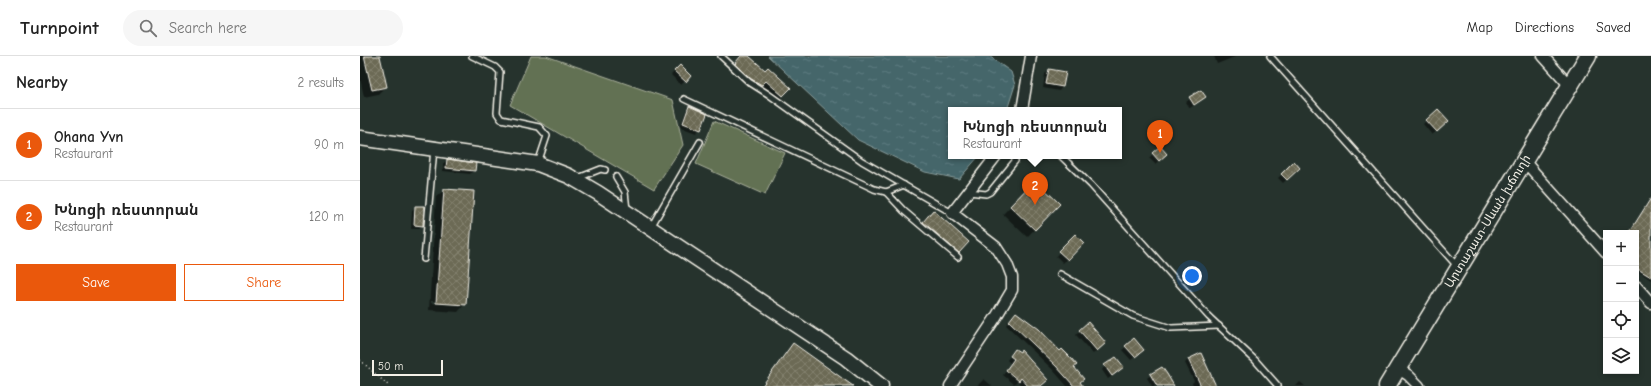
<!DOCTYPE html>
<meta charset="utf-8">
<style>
body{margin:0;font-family:"Comic Neue","Noto Sans Armenian",sans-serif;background:#f6f6f6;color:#222}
.controls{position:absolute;right:12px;bottom:12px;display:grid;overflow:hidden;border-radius:0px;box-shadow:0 2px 6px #0003}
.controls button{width:36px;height:36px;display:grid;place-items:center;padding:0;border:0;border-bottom:1px solid #e0e0e0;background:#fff;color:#222;font:20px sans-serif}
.scale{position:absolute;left:12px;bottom:10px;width:71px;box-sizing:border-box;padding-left:4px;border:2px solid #f4f1e8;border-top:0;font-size:11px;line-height:14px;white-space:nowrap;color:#f4f1e8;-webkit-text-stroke:3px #26332d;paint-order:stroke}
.you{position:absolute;left:832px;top:220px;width:14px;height:14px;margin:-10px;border:3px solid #fff;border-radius:50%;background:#1a73e8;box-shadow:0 0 0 6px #1a73e833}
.badge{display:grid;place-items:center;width:26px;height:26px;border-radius:50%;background:#ea580c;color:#fff;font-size:13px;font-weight:700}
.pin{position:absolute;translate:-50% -33px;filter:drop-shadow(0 1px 2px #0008)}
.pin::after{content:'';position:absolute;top:21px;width:14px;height:12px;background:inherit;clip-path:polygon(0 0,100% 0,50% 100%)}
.popup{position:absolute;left:588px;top:51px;width:174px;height:52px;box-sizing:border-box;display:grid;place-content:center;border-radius:0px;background:#fff;filter:drop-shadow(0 1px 3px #0005);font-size:13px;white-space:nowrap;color:#767676}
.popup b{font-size:15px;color:#222}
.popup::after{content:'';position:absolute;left:50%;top:100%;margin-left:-8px;border:8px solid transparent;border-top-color:#fff}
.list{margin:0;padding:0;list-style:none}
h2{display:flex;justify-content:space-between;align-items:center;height:52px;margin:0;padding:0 16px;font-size:17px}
h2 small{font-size:13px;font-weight:400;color:#767676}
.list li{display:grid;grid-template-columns:26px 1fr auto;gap:12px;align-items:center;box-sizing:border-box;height:72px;padding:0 16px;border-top:1px solid #e0e0e0}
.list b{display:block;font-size:15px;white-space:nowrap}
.list p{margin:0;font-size:13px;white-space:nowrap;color:#767676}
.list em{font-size:13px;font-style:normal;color:#767676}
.actions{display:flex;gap:8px;padding:12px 16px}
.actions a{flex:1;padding:9px 0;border:1px solid #ea580c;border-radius:0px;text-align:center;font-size:14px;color:#ea580c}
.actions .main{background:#ea580c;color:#fff}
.icon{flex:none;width:22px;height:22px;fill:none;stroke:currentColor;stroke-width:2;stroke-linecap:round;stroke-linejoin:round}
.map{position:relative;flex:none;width:1291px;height:330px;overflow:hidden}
header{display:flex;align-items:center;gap:24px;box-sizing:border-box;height:56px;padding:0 20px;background:#fff;border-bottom:1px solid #e0e0e0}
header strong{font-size:19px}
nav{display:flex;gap:22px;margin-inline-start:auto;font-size:14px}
.search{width:280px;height:36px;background:#f6f6f6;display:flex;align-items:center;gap:10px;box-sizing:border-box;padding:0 14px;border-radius:22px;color:#767676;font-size:15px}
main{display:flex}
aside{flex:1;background:#fff}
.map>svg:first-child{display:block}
.green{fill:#627152;stroke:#abb19d}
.water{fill:url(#water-ripples);stroke:#8a9e9d}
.shadow{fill:#0007;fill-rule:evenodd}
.building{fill:url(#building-cross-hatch);stroke:#f4f1e8}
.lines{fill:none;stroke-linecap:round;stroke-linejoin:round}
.lane-casing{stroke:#f4f1e8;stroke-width:8}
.street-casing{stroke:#f4f1e8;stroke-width:13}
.secondary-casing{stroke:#f4f1e8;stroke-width:17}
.primary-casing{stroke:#f4f1e8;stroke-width:19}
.path{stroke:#f4f1e8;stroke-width:1.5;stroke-dasharray:1 3;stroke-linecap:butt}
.lane{stroke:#26332d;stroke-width:5}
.street{stroke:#26332d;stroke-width:10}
.secondary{stroke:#26332d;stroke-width:14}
.primary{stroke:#26332d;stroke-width:16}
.labels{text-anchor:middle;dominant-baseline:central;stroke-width:4;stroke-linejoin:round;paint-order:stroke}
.street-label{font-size:12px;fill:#f4f1e8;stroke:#26332d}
</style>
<header>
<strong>Turnpoint</strong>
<div class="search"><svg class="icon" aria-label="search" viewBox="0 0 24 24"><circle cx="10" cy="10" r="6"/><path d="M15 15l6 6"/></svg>Search here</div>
<nav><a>Map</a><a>Directions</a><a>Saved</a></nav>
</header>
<main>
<aside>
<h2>Nearby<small>2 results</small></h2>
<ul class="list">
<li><span class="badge">1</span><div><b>Ohana Yvn</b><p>Restaurant</p></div><em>90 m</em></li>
<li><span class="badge">2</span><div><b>Խնոցի ռեստորան</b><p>Restaurant</p></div><em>120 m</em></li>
</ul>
<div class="actions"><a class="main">Save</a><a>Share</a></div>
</aside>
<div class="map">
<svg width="1291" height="330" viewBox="0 0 1291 330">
<defs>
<pattern id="water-ripples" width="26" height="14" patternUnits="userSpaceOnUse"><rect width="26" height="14" fill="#44666b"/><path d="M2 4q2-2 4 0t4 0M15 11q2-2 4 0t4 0" fill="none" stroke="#607c80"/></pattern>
<pattern id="building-cross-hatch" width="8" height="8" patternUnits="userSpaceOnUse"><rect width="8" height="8" fill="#6c6a55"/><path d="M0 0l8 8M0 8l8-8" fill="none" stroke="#82806d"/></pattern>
</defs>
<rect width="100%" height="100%" fill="#26332d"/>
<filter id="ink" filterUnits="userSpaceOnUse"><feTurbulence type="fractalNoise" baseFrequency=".025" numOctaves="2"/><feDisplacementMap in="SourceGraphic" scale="8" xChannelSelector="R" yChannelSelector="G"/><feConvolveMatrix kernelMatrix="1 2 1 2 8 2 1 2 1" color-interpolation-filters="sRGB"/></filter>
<g filter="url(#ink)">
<g class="green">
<path d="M171,0H186L313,44L323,89L294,133L150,49Z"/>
<path d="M354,65L425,97L405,139L336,108Z"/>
</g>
<path class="water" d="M408,0H629L651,16L655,29L647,54H591V100H619L599,123L565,116L498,84Z"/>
<g class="shadow">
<path d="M0,0H19L26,30L18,38L4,41L0,22Z"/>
<path d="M382,0H388L423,40L417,45L400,30L395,34L386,28L370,13Z"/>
<path d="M854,0H877L857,8Z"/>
<path d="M320,10L330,20L321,29L311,19Z"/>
<path d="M689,14L702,31L699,35L683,32L685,18Z"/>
<path d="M841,35L845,41L830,52L826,46Z"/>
<path d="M329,51L340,73L336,77L320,71L326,55Z"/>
<path d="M1078,54L1084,69L1072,79L1063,68Z"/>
<path d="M800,91L806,98L795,108L789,102Z"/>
<path d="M87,104L114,114L110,118L83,115V108Z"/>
<path d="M934,107L939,112L923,127L918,122Z"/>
<path d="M675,125L699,148L667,181L643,158Z"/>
<path d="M84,134L113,136L105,248L98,256L69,254L76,141ZM71,245L100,247V249L71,247Z"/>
<path d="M1291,142V224L1276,214V177H1269Z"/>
<path d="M56,151L62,170L58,173H51L52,154Z"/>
<path d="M567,161L599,196L593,202L558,172Z"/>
<path d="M715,179L723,187L703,207L696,200Z"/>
<path d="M652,261L713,311L718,326L722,330H707L692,313L646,269Z"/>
<path d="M728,267L741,291L733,298L716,279Z"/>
<path d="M766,291L779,297L771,304L762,294Z"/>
<path d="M652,298L681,330H662L657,325L654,328L643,319L651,308L647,304Z"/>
<path d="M829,303L855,330H833L832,327L834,325L825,307Z"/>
<path d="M745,310L759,315L748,323L742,314Z"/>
<path d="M791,319L812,330H792L787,322Z"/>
<path d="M624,323L632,330H617Z"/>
<path d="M940,326L945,330H936Z"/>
</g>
<g class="building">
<path d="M4,0H20L27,31L12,34Z"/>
<path d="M381,0H389L405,14L408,11L431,32L423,40L406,25L402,29L391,23L375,7Z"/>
<path d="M320,9L331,20L326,26L314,15Z"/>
<path d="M689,13L706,16L703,31L686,28Z"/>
<path d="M841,34L846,41L834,49L829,41Z"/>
<path d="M329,50L347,58L341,74L323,67Z"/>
<path d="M1078,53L1089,65L1077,76L1066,64Z"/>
<path d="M800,90L807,98L799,105L792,97Z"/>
<path d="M87,103L116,107L115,115L86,112Z"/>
<path d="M934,105L940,112L927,124L921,118Z"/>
<path d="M675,124L700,148L675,174L650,150Z"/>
<path d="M84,133L114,135L106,249L76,247Z"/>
<path d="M1291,142V221L1276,212V177H1269Z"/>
<path d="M55,150H64L63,170L54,169Z"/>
<path d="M573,154L609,186L599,197L563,166Z"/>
<path d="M715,178L724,187L708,204L698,195Z"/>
<path d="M656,256L679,273L700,295L702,293L711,302L717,309L714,311L724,323L720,326L723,330H714L696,310L649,265Z"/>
<path d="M728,266L746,287L737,295L719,274Z"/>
<path d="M774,282L784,294L775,301L765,290Z"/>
<path d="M433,287L493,330H402Z"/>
<path d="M655,293L660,296L661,294L688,324L681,330H668L661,322L659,325L646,314L654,303L650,300Z"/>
<path d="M841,297L856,330H841L828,303Z"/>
<path d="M756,301L764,311L752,320L744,309Z"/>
<path d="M802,311L807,318L814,330H797L790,318Z"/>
</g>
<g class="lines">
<defs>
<g id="lane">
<path d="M112,0L135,11L140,16L137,57L141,63L179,71L187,80L178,107"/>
<path d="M361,0L389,26L408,38L502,105L592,157"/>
<path d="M910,0L1097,210"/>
<path d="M324,43L514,133L526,136L544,129"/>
<path d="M701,100L731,129L849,261L895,304L918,330"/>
<path d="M256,121L265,136L267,154"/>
<path d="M218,122L241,113L245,114"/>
<path d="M526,136L544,155L598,201"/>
<path d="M609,136L626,138L630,136L655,105"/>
<path d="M291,171L340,86"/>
<path d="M64,203L74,93"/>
<path d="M700,218L773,260L811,272L859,270"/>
</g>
<g id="street">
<path d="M1183,0L1210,30"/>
<path d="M662,54L671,0"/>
<path d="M1165,106L1246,197"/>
<path d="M1276,230L1291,247"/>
<path d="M1037,312L1048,319L1059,330"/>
<path d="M590,330L636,261L652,234V221L647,208L636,191L592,157L636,100"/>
</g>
<path id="secondary" d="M0,82L178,108L209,120L238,137L331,199L486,302L521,330"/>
<g id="primary">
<path id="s1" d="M1027,330L1228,0"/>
</g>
</defs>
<use href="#lane" class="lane-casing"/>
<use href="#street" class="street-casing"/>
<use href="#secondary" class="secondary-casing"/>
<use href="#primary" class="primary-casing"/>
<path class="path" d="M0,304L29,330"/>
<use href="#lane" class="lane"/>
<use href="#street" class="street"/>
<use href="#secondary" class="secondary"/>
<use href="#primary" class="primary"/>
</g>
</g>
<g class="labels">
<g class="street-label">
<text stroke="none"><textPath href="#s1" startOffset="193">Արտաշատ-Սևան խճուղի</textPath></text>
</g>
</g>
</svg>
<div class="controls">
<button>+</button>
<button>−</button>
<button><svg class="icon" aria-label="locate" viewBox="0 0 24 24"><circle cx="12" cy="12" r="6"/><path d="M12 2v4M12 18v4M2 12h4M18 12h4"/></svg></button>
<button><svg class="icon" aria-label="layers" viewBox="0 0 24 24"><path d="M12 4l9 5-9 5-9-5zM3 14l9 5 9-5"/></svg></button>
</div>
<div class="scale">50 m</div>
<div class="you"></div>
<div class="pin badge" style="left:800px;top:97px">1</div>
<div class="pin badge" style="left:675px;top:149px">2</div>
<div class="popup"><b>Խնոցի ռեստորան</b>Restaurant</div>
</div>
</main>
